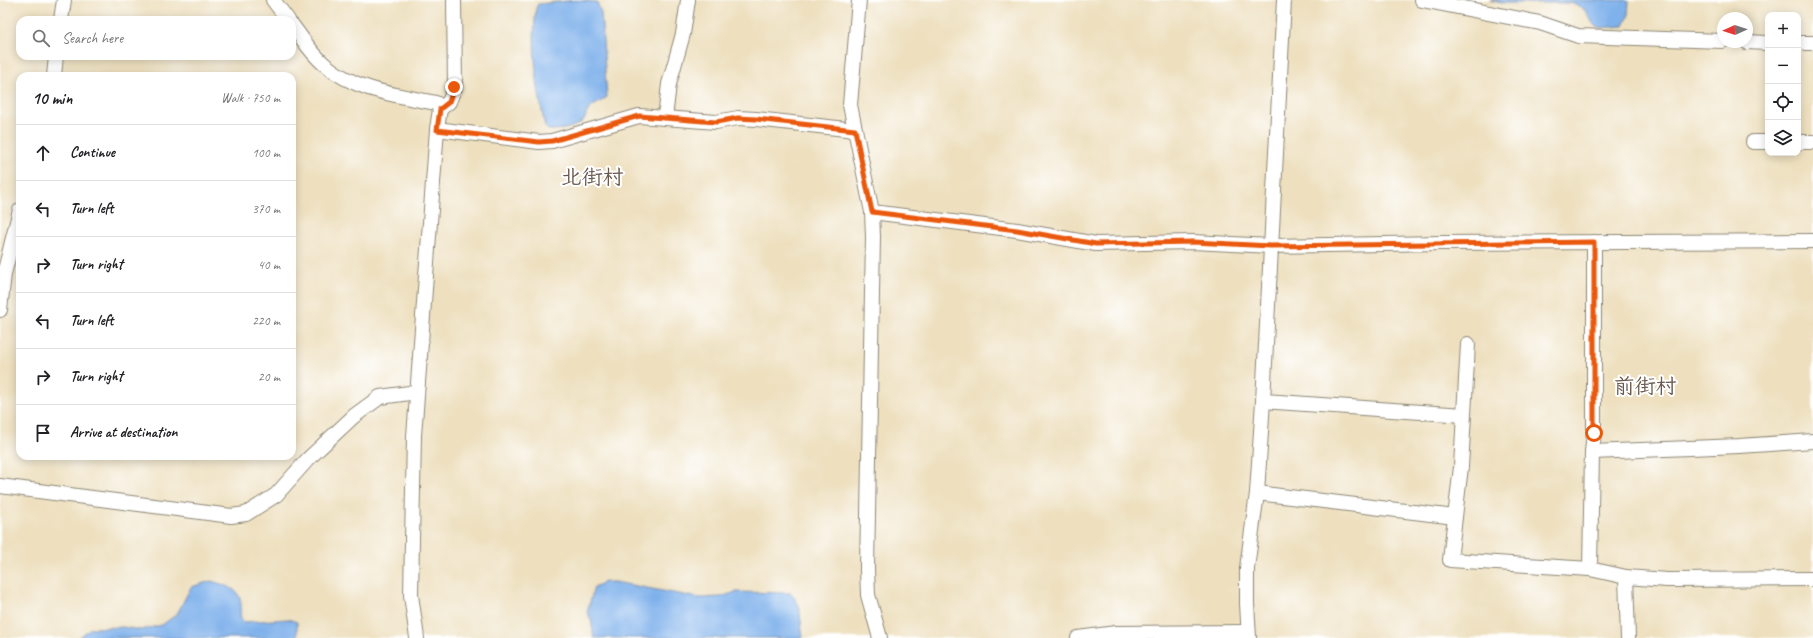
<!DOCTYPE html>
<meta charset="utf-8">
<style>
body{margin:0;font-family:Caveat,"LXGW WenKai TC",sans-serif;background:#f2f2f2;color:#202124}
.controls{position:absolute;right:12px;top:12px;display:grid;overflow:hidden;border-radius:8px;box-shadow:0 2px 10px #0003}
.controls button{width:36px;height:36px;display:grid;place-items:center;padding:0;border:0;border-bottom:1px solid #e0e0e0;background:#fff;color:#202124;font:20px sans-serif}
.compass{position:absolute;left:1717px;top:12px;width:36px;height:36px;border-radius:50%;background:#fff;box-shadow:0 2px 10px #0003;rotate:267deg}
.stop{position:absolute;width:12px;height:12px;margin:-9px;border:3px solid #ea580c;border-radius:50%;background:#fff}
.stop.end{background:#ea580c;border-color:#fff;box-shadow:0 1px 4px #0008}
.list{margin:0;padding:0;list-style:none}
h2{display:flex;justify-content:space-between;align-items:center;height:52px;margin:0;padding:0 16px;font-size:17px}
h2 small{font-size:13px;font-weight:400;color:#757577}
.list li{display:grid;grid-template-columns:26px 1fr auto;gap:12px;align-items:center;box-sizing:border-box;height:56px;padding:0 16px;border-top:1px solid #e0e0e0}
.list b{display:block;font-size:15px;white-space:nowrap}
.list em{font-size:13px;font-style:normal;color:#757577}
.icon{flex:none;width:22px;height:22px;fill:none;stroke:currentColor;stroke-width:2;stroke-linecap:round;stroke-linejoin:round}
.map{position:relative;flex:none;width:1813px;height:638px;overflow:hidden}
.search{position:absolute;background:#fff;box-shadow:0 2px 10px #0003;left:16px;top:16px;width:280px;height:44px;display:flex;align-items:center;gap:10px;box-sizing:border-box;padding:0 14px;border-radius:12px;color:#757577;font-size:15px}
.panel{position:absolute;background:#fff;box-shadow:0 2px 10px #0003;left:16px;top:72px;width:280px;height:388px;border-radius:12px}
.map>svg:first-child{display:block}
.water{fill:#7fb1eb;stroke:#556e8b}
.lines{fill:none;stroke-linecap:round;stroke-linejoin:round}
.minor-casing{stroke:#8c8675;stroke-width:16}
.minor{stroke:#fff;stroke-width:14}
.route{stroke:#ea580c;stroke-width:5}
.labels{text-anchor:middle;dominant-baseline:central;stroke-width:4;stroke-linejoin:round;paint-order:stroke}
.quarter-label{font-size:21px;fill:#68584e;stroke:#fff}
</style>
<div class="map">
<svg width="1813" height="638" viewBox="0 0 1813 638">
<rect width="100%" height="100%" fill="#fff"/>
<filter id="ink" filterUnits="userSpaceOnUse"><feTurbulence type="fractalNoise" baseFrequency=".025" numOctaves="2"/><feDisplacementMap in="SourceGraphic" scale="8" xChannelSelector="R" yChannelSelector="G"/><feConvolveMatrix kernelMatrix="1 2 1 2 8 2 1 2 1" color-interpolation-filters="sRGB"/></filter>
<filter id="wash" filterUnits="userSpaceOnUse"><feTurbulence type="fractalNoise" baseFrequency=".012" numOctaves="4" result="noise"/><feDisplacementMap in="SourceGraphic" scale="16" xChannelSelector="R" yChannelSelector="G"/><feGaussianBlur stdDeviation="0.9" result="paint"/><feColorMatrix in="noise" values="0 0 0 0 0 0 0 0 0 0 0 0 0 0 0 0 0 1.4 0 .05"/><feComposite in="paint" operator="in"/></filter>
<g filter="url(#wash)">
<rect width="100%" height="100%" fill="#eee0bf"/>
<g class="water">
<path d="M576,0L597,2L601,13L607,97C598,105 587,105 585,119C576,129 561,130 548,130L545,127C537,87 531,49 536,8L538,4Z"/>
<path d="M1490,0H1629L1628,17L1624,26L1600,28L1594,25L1584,9L1571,3H1501Z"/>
<path d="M211,581C225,585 242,588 241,607C240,613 240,617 243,622L288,619L297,622V638H78L91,628L123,627L141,630L162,625L177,614L191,587Z"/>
<path d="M605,582H615L700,598L720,597L736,592L791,593L799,605L803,638H594L591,619L587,613L594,587Z"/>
</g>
</g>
<g filter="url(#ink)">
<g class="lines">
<defs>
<g id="minor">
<path d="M273,0L288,20"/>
<path d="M859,0L850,105L872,212L873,237L867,569L868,595L880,638"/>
<path d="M1422,0L1540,23L1578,36L1723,41"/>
<path d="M61,20L64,0"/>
<path d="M292,25C302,38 311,53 324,64C356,91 396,95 436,103L440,109L437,129L414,436L411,595L417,638"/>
<path d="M1747,42L1768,43"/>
<path d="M1798,43H1813"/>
<path d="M54,76L56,56"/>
<path d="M440,109L449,102L455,87L454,0"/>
<path d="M665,118L669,84L683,34L688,0"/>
<path d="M437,129L539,142L552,141L639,116L716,122L738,118L756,119L855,130"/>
<path d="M1753,142H1768"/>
<path d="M1798,142H1813"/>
<path d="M872,212L1017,230L1096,244L1193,242L1271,246L1442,243L1813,241"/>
<path d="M0,310L4,274L20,210"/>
<path d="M1263,401L1464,415"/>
<path d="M1592,452L1739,446L1813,441"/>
<path d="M0,486L231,516L246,514L276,495L308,459L354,416L380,397L417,392"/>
<path d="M1257,493L1455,517L1450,560L1590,569L1626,577L1667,580L1813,579"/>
<path d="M1455,517L1461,467L1468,344"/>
<path d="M1590,569L1592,452L1594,433V242"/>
<path d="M1626,577L1628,638"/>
<path d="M1078,638L1116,633L1248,632"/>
<path d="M1249,638L1247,604V568L1257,493L1263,401L1284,0"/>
</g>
</defs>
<use href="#minor" class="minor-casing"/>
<use href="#minor" class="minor"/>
</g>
</g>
<g class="lines" filter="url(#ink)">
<path class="route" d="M454,87L449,102L440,109L437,130L539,142L552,141L639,116L716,122L738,118L756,119L855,130L872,212L1017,230L1096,244L1193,242L1271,246L1594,242V433"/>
</g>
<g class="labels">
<g class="quarter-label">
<text x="592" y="177">北街村</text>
<text x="1645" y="386">前街村</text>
</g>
</g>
</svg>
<div class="controls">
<button>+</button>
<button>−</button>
<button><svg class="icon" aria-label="locate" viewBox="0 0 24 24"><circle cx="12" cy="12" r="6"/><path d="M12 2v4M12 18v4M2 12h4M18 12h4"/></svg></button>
<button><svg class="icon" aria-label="layers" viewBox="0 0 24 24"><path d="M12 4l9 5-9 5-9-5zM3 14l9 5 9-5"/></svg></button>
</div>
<svg class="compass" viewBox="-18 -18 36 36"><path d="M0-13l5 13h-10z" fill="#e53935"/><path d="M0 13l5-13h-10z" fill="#757577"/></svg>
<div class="stop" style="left:1594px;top:433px"></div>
<div class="stop end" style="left:454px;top:87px"></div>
<div class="search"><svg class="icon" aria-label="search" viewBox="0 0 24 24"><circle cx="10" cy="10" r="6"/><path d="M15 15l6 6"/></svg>Search here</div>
<section class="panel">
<h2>10 min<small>Walk · 750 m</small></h2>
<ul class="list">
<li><svg class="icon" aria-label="ahead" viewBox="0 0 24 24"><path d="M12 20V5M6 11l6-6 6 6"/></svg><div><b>Continue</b></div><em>100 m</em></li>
<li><svg class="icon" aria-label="left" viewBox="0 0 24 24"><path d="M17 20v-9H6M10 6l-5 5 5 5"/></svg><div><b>Turn left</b></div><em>370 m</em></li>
<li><svg class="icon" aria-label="right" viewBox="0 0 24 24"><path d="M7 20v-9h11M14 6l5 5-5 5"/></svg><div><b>Turn right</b></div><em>40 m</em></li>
<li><svg class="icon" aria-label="left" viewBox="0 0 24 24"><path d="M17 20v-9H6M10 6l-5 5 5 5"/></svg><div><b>Turn left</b></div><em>220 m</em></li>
<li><svg class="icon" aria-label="right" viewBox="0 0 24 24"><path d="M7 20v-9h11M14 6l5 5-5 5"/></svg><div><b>Turn right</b></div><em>20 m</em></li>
<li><svg class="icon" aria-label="arrive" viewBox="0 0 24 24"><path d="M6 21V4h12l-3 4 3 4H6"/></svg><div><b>Arrive at destination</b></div></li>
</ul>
</section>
</div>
